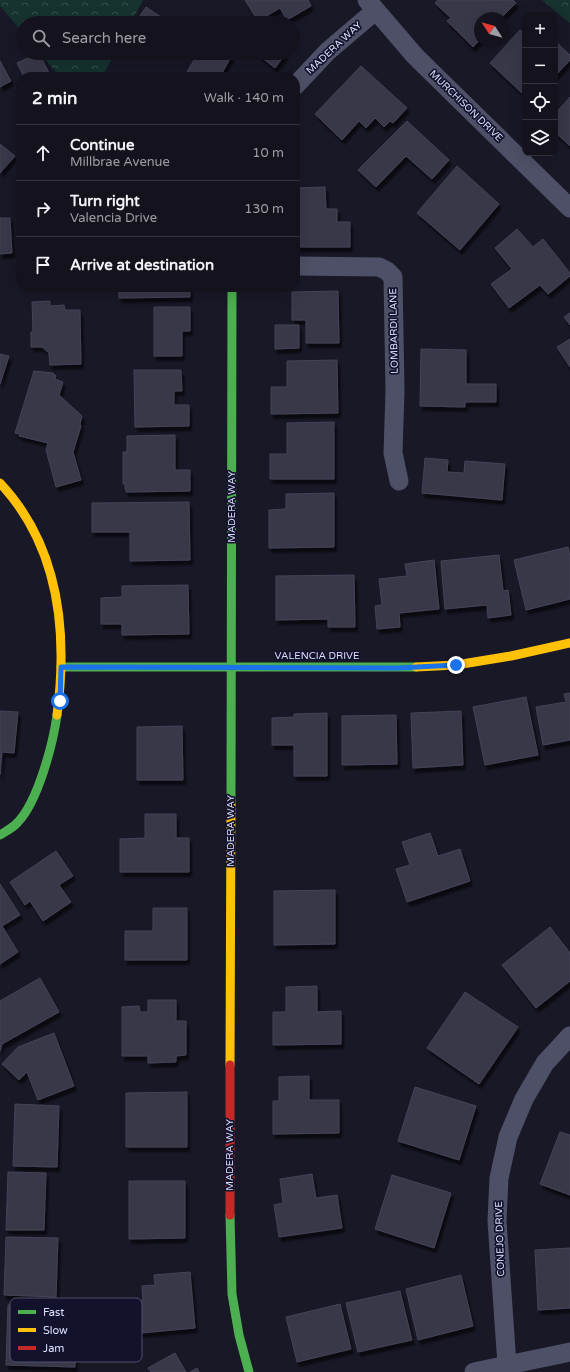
<!DOCTYPE html>
<meta charset="utf-8">
<style>
body{margin:0;font-family:"Varela Round",sans-serif;background:#1c1b26;color:#f1f3f6}
.controls{position:absolute;right:12px;top:12px;display:grid;overflow:hidden;border-radius:8px;box-shadow:0 4px 16px #0002}
.controls button{width:36px;height:36px;display:grid;place-items:center;padding:0;border:0;border-bottom:1px solid #32323b;background:#13121d;color:#f1f3f6;font:20px sans-serif}
.compass{position:absolute;left:474px;top:12px;width:36px;height:36px;border-radius:50%;background:#13121d;box-shadow:0 4px 16px #0002;rotate:306deg}
.stop{position:absolute;width:12px;height:12px;margin:-9px;border:3px solid #1a73e8;border-radius:50%;background:#fff}
.stop.end{background:#1a73e8;border-color:#fff;box-shadow:0 1px 4px #0008}
.list{margin:0;padding:0;list-style:none}
h2{display:flex;justify-content:space-between;align-items:center;height:52px;margin:0;padding:0 16px;font-size:17px}
h2 small{font-size:13px;font-weight:400;color:#9d9ea4}
.list li{display:grid;grid-template-columns:26px 1fr auto;gap:12px;align-items:center;box-sizing:border-box;height:56px;padding:0 16px;border-top:1px solid #32323b}
.list b{display:block;font-size:15px;white-space:nowrap}
.list p{margin:0;font-size:13px;white-space:nowrap;color:#9d9ea4}
.list em{font-size:13px;font-style:normal;color:#9d9ea4}
.icon{flex:none;width:22px;height:22px;fill:none;stroke:currentColor;stroke-width:2;stroke-linecap:round;stroke-linejoin:round}
.map{position:relative;flex:none;width:570px;height:1372px;overflow:hidden}
.search{position:absolute;background:#13121d;box-shadow:0 4px 16px #0002;left:16px;top:16px;width:284px;height:44px;display:flex;align-items:center;gap:10px;box-sizing:border-box;padding:0 14px;border-radius:22px;color:#9d9ea4;font-size:15px}
.panel{position:absolute;background:#13121d;box-shadow:0 4px 16px #0002;left:16px;top:72px;width:284px;height:220px;border-radius:16px}
.map>svg:first-child{display:block}
.forest{fill:url(#forest-crowns)}
.building{fill:#383748;stroke:#454359;filter:url(#shadow)}
.lines{fill:none;stroke-linecap:round;stroke-linejoin:round}
.street{stroke:#4e5067;stroke-width:19}
.fast{stroke:#4caf50;stroke-width:9}
.slow{stroke:#ffc107;stroke-width:9}
.jam{stroke:#c62828;stroke-width:9}
.route{stroke:#1a73e8;stroke-width:5}
.labels{text-anchor:middle;dominant-baseline:central;stroke-width:3.5;stroke-linejoin:round;paint-order:stroke}
.street-label{font-size:10px;fill:#dfe0fe;stroke:#13122d}
.key{fill:#13122d;stroke:#50506c;stroke-width:1}
.key-label{font-size:11px;fill:#dfe0fe}
</style>
<div class="map">
<svg width="570" height="1372" viewBox="0 0 570 1372">
<defs>
<pattern id="forest-crowns" width="20" height="18" patternUnits="userSpaceOnUse"><rect width="20" height="18" fill="#163330"/><path d="M2 6a3 3 0 1 1 6 0M12 15a3 3 0 1 1 6 0" fill="none" stroke="#37504f"/></pattern>
<filter id="shadow"><feDropShadow dx="2.5" dy="4.5" stdDeviation="1" flood-color="#0009"/></filter>
</defs>
<rect width="100%" height="100%" fill="#191827"/>
<g class="forest">
<path d="M0,0H143L131,23H23V33L0,6Z"/>
<path d="M542,0H570V23Z"/>
<path d="M40,53H115L102,77H60Z"/>
</g>
<g class="building">
<path d="M245,0H308L311,6L287,20L280,8L258,21Z"/>
<path d="M438,0H513L516,3L501,18H480V40L473,47L447,21L451,18L435,3Z"/>
<path d="M146,7L161,17L157,23H135Z"/>
<path d="M520,30L525,34V96L490,63Z"/>
<path d="M555,41L570,55V60L555,76Z"/>
<path d="M39,53L51,77H24L17,63Z"/>
<path d="M198,53H233L221,75L225,77H184Z"/>
<path d="M256,53H286L275,68Z"/>
<path d="M0,61L11,81L0,87Z"/>
<path d="M361,66L407,108L393,123L390,121L384,127L375,118L366,128L359,121L342,140L315,114Z"/>
<path d="M570,97V146L555,132V114Z"/>
<path d="M407,121L449,160L432,179L406,156L376,187L358,170Z"/>
<path d="M0,144L15,156L0,173Z"/>
<path d="M457,166L499,204L460,250L417,213Z"/>
<path d="M325,187L326,209H337V222H350V247H295V188Z"/>
<path d="M0,218H10L12,253L0,254Z"/>
<path d="M517,229L533,247L543,239L570,273V276L548,294L540,285L509,308L491,284L512,269L495,248Z"/>
<path d="M119,287H190V297L119,298Z"/>
<path d="M338,291L339,343H306V320H292V292Z"/>
<path d="M50,301V306L64,305L65,310H80L81,364L50,365L49,353L42,347H31V332H33L32,302Z"/>
<path d="M154,307H190V331H182V356H154Z"/>
<path d="M570,313V325L564,317Z"/>
<path d="M275,325H299V348L275,349Z"/>
<path d="M570,339V367L557,347Z"/>
<path d="M421,349L466,350V384H496V402H465V407L420,406Z"/>
<path d="M0,354L9,356L0,384Z"/>
<path d="M337,360L338,413L271,414V387H287V361Z"/>
<path d="M134,370H181L182,391H174V405H189V426L135,427Z"/>
<path d="M34,371L53,373L56,376L55,379L63,382L59,395L82,416L80,424L81,426L73,452L81,480L56,487L46,450L48,443L19,436L20,434L15,433Z"/>
<path d="M334,422V479H270V454H287V423Z"/>
<path d="M175,435V470H190V491L126,492V489H125V484H123V452H127V436Z"/>
<path d="M425,458L448,460L447,472L464,473L465,461L505,464L502,500L422,493Z"/>
<path d="M334,493V547L269,548V510L286,509V494Z"/>
<path d="M189,502L190,560L130,561V532H92V503Z"/>
<path d="M568,547L570,556V599L526,610L514,560Z"/>
<path d="M499,555L503,591L508,590L511,615L488,618L487,605L445,609L441,561Z"/>
<path d="M434,560L439,609L399,613L400,627L377,629L375,606L382,605L379,579L407,576L405,564Z"/>
<path d="M354,575L355,627H328V619L276,620V576Z"/>
<path d="M188,585L189,634L122,635V624H101V598L122,597V586Z"/>
<path d="M570,693V740L543,745L536,707L566,702L564,694Z"/>
<path d="M526,697L538,755L485,765L473,707Z"/>
<path d="M0,711L18,712L14,753L2,752L0,775Z"/>
<path d="M461,711L463,765L413,768L411,713Z"/>
<path d="M327,713V776H294V745H272V718L294,717V714Z"/>
<path d="M396,715L397,764L342,765V716Z"/>
<path d="M182,726L183,780H137V727Z"/>
<path d="M145,814H176V838H189V872H120V839L145,838Z"/>
<path d="M430,833L438,856L460,849L470,881L407,902L396,869L410,865L402,842Z"/>
<path d="M56,851L73,876L59,885L71,902L43,921L30,901L25,905L10,882Z"/>
<path d="M0,884L20,915L2,926L18,952L0,964Z"/>
<path d="M335,890V944L274,945V891Z"/>
<path d="M153,908H187V960H125V931H153Z"/>
<path d="M550,927L570,953V981L536,1008L502,965Z"/>
<path d="M40,978L59,1012L2,1044L0,1051V1001Z"/>
<path d="M317,986V1012L341,1011V1044L273,1045V1012H286V987Z"/>
<path d="M465,992L518,1027L479,1084L427,1048Z"/>
<path d="M148,1000H176V1021H186V1055L176,1056V1062L148,1063V1056H122V1007L139,1006L140,1012H148Z"/>
<path d="M54,1033L74,1086L38,1100L27,1072L19,1080L2,1064L18,1047Z"/>
<path d="M309,1076V1100H339V1133L273,1134V1101H279V1077Z"/>
<path d="M415,1087L476,1106L459,1160L398,1141Z"/>
<path d="M187,1092V1147H126V1093Z"/>
<path d="M15,1104L59,1106L57,1167L13,1166Z"/>
<path d="M560,1132L570,1135V1195L540,1184Z"/>
<path d="M8,1172L46,1173L44,1230H6Z"/>
<path d="M312,1174L316,1198L337,1195L342,1228L279,1237L274,1205L283,1203L280,1179Z"/>
<path d="M392,1175L451,1193L434,1248L375,1229Z"/>
<path d="M129,1181H185V1238L129,1239Z"/>
<path d="M6,1237L58,1238L56,1297L4,1295Z"/>
<path d="M570,1248V1308L538,1310L535,1250Z"/>
<path d="M190,1272L195,1328L130,1334L127,1301L143,1300L142,1286L155,1285L154,1275Z"/>
<path d="M461,1275L473,1326L418,1340L406,1289Z"/>
<path d="M400,1291L412,1340L358,1352L346,1303Z"/>
<path d="M340,1304L351,1349L297,1362L286,1317Z"/>
<path d="M8,1305L48,1307L47,1341L76,1342L75,1367L6,1365Z"/>
<path d="M175,1353L186,1372H151L148,1368Z"/>
<path d="M197,1368L199,1372H190Z"/>
</g>
<g class="lines">
<g class="street">
<path d="M367,0L415,56L570,208"/>
<path d="M295,86L328,51L375,11"/>
<path d="M295,266L379,267L387,271L393,277L395,391L393,453L399,481"/>
<path d="M507,1365L497,1221L499,1178L508,1137L524,1099L545,1063L570,1036"/>
<path d="M474,1372L570,1352"/>
</g>
<g class="fast">
<path d="M61,667H416"/>
<path d="M231,802L232,287"/>
<path d="M0,835C6,831 13,828 18,822C38,801 53,744 57,715"/>
<path d="M230,1215L232,1294L239,1335L249,1372"/>
</g>
<g class="slow">
<path d="M0,483C60,547 68,632 57,715"/>
<path d="M416,667L456,665L511,656L570,643"/>
<path d="M230,1065L231,802"/>
</g>
<path class="jam" d="M230,1215V1065"/>
</g>
<g class="lines">
<path class="route" d="M60,701L61,667L398,668L456,665"/>
</g>
<g class="labels">
<g class="street-label">
<text transform="translate(334 48) rotate(-43)">MADERA WAY</text>
<text transform="translate(466 106) rotate(44)">MURCHISON DRIVE</text>
<text transform="translate(394 331) rotate(-91)">LOMBARDI LANE</text>
<text transform="translate(232 507) rotate(-90)">MADERA WAY</text>
<text x="317" y="656">VALENCIA DRIVE</text>
<text transform="translate(231 831) rotate(-90)">MADERA WAY</text>
<text transform="translate(230 1155) rotate(-90)">MADERA WAY</text>
<text transform="translate(500 1239) rotate(-92)">CONEJO DRIVE</text>
</g>
</g>
<rect x="10" y="1298" width="132" height="64" rx="6" class="key"/>
<rect x="18" y="1310" width="18" height="4" fill="#4caf50"/>
<rect x="18" y="1328" width="18" height="4" fill="#ffc107"/>
<rect x="18" y="1346" width="18" height="4" fill="#c62828"/>
<g class="key-label">
<text x="43" y="1316">Fast</text>
<text x="43" y="1334">Slow</text>
<text x="43" y="1352">Jam</text>
</g>
</svg>
<div class="controls">
<button>+</button>
<button>−</button>
<button><svg class="icon" aria-label="locate" viewBox="0 0 24 24"><circle cx="12" cy="12" r="6"/><path d="M12 2v4M12 18v4M2 12h4M18 12h4"/></svg></button>
<button><svg class="icon" aria-label="layers" viewBox="0 0 24 24"><path d="M12 4l9 5-9 5-9-5zM3 14l9 5 9-5"/></svg></button>
</div>
<svg class="compass" viewBox="-18 -18 36 36"><path d="M0-13l5 13h-10z" fill="#e53935"/><path d="M0 13l5-13h-10z" fill="#9d9ea4"/></svg>
<div class="stop" style="left:60px;top:701px"></div>
<div class="stop end" style="left:456px;top:665px"></div>
<div class="search"><svg class="icon" aria-label="search" viewBox="0 0 24 24"><circle cx="10" cy="10" r="6"/><path d="M15 15l6 6"/></svg>Search here</div>
<section class="panel">
<h2>2 min<small>Walk · 140 m</small></h2>
<ul class="list">
<li><svg class="icon" aria-label="ahead" viewBox="0 0 24 24"><path d="M12 20V5M6 11l6-6 6 6"/></svg><div><b>Continue</b><p>Millbrae Avenue</p></div><em>10 m</em></li>
<li><svg class="icon" aria-label="right" viewBox="0 0 24 24"><path d="M7 20v-9h11M14 6l5 5-5 5"/></svg><div><b>Turn right</b><p>Valencia Drive</p></div><em>130 m</em></li>
<li><svg class="icon" aria-label="arrive" viewBox="0 0 24 24"><path d="M6 21V4h12l-3 4 3 4H6"/></svg><div><b>Arrive at destination</b></div></li>
</ul>
</section>
</div>
